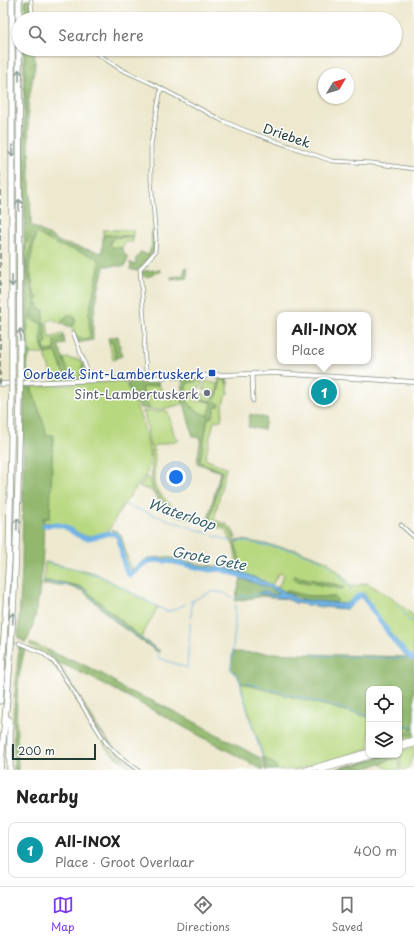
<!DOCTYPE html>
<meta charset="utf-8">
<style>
body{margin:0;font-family:"Playpen Sans",sans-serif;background:#f6f6f6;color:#222}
.controls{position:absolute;right:12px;bottom:12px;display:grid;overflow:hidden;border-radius:8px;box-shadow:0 1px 3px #0004}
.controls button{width:36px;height:36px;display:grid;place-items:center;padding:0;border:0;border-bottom:1px solid #e0e0e0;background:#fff;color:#222;font:20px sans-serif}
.compass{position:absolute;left:318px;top:68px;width:36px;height:36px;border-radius:50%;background:#fff;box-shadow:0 1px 3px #0004;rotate:52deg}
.scale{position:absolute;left:12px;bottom:10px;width:84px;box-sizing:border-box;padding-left:4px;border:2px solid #1f3d34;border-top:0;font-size:11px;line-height:14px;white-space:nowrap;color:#1f3d34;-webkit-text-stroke:3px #fff;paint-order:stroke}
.you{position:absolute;left:176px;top:477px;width:14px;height:14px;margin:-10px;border:3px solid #fff;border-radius:50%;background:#1a73e8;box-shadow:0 0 0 6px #1a73e833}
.badge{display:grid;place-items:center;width:26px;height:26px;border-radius:50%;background:#7c3aed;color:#fff;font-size:13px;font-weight:700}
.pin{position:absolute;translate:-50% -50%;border:2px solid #fff;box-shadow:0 1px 4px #0006}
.popup{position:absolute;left:277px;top:312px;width:94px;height:52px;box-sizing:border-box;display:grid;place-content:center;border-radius:8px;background:#fff;filter:drop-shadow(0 1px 3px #0005);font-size:13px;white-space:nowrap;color:#767676}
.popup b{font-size:15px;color:#222}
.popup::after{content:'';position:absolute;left:50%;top:100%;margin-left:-8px;border:8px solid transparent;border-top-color:#fff}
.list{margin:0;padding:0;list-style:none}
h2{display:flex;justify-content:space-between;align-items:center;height:52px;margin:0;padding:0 16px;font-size:17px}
h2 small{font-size:13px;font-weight:400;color:#767676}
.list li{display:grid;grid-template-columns:26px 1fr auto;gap:12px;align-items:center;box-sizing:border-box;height:56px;margin:0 8px 8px;padding:0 8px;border:1px solid #e0e0e0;border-radius:8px}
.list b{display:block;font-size:15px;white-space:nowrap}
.list p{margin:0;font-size:13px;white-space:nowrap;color:#767676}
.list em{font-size:13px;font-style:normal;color:#767676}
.icon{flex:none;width:22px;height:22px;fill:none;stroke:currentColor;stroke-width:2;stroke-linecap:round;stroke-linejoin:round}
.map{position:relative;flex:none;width:414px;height:770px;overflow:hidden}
.search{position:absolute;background:#fff;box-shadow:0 1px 3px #0004;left:12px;right:12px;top:12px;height:44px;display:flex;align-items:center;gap:10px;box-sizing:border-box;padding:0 14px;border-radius:22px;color:#767676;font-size:15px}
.sheet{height:116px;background:#fff}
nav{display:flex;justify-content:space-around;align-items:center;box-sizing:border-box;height:56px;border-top:1px solid #e0e0e0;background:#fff;font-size:11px;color:#767676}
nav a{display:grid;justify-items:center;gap:2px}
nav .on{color:#7c3aed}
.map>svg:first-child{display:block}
.green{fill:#b8d880;stroke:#6c8a5a;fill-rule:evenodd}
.forest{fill:#92b86e;stroke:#587a51}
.water{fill:#70b2e5;stroke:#48788c}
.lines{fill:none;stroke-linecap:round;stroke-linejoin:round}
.stream{stroke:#70b2e5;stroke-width:1}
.river{stroke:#70b2e5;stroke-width:5}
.minor-tunnel{stroke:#c4c6af;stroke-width:3;stroke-dasharray:3 1.5;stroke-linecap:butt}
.minor-casing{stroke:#869281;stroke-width:4.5}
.secondary-casing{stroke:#869281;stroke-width:5.5}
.trunk-casing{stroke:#869281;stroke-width:6}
.motorway-casing{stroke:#869281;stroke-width:7}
.minor{stroke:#fff;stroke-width:3}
.secondary{stroke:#fff;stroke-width:4}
.trunk{stroke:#fff;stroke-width:5}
.motorway{stroke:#fff;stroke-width:5.5}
.rail{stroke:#1f3d34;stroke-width:1;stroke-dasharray:6 3;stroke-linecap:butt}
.motorway-bridge-casing{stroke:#869281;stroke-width:7;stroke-linecap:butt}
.motorway-bridge{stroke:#fff;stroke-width:5.5}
.oneway{stroke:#8f9e9a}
.transit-dot{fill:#1a4fb4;stroke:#fff;stroke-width:1.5}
.worship-dot{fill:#6b7280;stroke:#fff;stroke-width:1.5}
.labels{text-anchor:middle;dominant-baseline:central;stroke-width:3;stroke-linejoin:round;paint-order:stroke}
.street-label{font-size:13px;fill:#1f3d34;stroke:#fff}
.transit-label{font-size:13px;fill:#164399;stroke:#fff;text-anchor:end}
.worship-label{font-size:13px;fill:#5b616d;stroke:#fff;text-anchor:end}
.water-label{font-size:14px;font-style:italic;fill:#376069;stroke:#fff}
</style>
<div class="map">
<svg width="414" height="770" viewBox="0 0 414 770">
<rect width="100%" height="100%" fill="#fff"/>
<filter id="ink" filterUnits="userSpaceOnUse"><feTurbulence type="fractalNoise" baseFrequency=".025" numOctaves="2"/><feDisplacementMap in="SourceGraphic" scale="8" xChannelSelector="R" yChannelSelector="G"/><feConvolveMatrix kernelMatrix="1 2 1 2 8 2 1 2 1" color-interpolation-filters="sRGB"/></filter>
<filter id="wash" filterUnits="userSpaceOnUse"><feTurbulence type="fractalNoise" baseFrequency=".012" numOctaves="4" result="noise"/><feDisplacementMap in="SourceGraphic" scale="16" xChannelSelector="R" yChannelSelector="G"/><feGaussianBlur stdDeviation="0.9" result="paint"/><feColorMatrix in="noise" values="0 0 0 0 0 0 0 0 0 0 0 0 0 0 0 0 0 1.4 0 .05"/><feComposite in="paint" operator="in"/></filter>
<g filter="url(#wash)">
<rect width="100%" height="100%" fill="#ede8ce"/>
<g class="green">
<path d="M23,49H25V137L24,139Z"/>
<path d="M24,154L25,155L26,225H24Z"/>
<path d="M103,230H133V236L103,235Z"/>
<path d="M36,233L60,246L94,255L97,258L100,263L89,313L90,338L85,339L75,335L72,327L75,323V318L73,316L67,315L65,320H63L61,324L59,322H56L55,319L47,321L49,338L63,334V337L54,340L55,350L46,351L43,344L47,342C43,337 46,329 45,323H43L44,310L39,309V306L38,303H34L32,320L42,323C41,334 40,344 45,354L56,352L66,380L53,381L45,354H30L31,352L29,351L27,328L30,308L25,268L26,244L30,238L32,240L27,260V269L34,301L37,300L38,297L35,296L29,267Z"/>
<path d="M115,237L133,238V242H126L124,244L122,248L112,247L110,245C110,241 111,239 115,237Z"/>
<path d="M109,342H113L116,359L113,360Z"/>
<path d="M68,358C74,361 79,356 83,364L79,379L69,380L67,368L63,359Z"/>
<path d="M226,379L227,384L228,383V394L225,397L222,410L223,411L221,420L214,421L205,459L226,468L214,520C228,524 231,524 236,538L235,539L232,532L226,526L196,519L176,512L162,500L154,489L152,484L151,451L147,431L148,432L144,412L142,413V411L159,412L165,410L168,412L174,435L179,440L153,446C157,457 153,469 154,481C154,487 159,492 163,497C177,514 189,515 209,520L222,471L200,462L208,418L213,415L215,407L219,406L212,404L208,416C197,412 184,405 186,391C186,387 186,385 189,382L202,380V384L200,388L196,387L194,389L197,396L195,398L197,402L202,400L211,403L217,393L221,381Z"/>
<path d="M124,381C135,398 157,453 147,472C142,482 133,491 127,500C120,509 114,521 108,532L90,536H85L63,525L57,523L43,522V518H49L53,435H46L45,428L31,387Z"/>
<path d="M205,381L218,384L217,392L211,401L203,399L202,393L207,395V397H209L212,395V391L203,390Z"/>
<path d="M156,385H159L169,400L182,396L183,404L158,410L149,409L145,401L142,388Z"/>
<path d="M147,476C152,480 150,484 153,490C157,497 164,506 171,511C184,520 222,522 229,530C233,536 235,544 236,550C238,557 241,565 240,572C226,567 213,567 200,566C183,564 167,556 150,560C142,561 137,571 129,572L127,568L121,537L118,533L111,530L117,531L121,535L131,570L148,558L167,557L198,564L222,567L238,570L234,547L226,530L174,514L164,506L151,490L139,487Z"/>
<path d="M243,540L297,550L327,561L345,578L351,587L367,583L390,597L414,616V658L398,642L375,612L364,593H360L346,605L335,603L338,600L335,597C318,598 303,596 286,590L284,592L278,587L284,575L279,573L272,585L242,573V568L235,541ZM294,576L343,586V589L298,581L293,578Z"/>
<path d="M45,562L95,573L158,607L141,638L82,587L59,582L44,581Z"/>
<path d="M30,643L48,650L47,652L57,660L69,680H68C57,662 50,654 30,645Z"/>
<path d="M19,646L38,651L53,661L106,745L115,754L135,770L114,756L107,749L59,672C47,655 37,652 19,647Z"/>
<path d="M241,683L369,717V749L296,770H277L276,765L264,758L267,770H265L262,758L263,757L243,694Z"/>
<path d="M399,725L414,728L405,736L414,734V737L399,741Z"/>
<path d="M414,747V755L407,770H401L400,751Z"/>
<path d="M384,755H390L354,766L353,765L330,770L354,764V765Z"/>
<path d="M398,756L400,770H391L380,764Z"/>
</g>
<g class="forest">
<path d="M25,0H30L31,10L34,19H25Z"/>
<path d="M25,49H34L35,65L28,105L31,225L62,243L102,253L103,235L133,236V238C125,238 111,233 110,245L112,247L122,248L124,253L128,258L125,266H104L97,296L93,319V340L77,343L75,335L85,339H88L90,336L89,313L99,268L100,263L98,258L73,249L60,246L36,233L29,267L35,296L38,297L37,300L34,301L27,269V260L32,240L30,238C18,253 31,290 30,309C29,321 26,332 28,344L25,345L24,225H26L24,139L25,137Z"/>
<path d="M153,229L155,243L154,251L138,271L129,269L131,267L130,262L134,265L136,263V259L141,252L148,255L152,246L151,232H153Z"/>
<path d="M185,268H187L188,278L171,280V277L182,276L185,271Z"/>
<path d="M160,270V272C153,273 148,280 142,275V271Z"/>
<path d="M35,302L39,306V309L44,310L43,323H45C46,329 43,337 47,341L43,344L46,351L55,350L54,340L64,337L65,344L58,345C62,356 68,367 69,380H66L56,352L45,354C40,343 41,334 42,323L32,320L34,303Z"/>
<path d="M67,315H71L75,318V323L72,327L61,324L63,320H65Z"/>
<path d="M118,336L122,356L116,358L113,342H109L108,338Z"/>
<path d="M29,351H31C28,359 24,371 31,378V381H25V354L27,353Z"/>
<path d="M83,364L90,379H79Z"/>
<path d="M202,378L201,381L187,383C182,402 191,409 208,416L212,404L216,402L220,404L219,406L215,407L213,415L211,418H208L200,462L222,471L210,520H208L220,472L197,463L201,437H193L182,395L183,391L182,380Z"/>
<path d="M219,378H227L228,383L226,384L225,379L221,381C217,393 218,407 202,400L211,401L217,392Z"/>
<path d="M128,381H158L159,385H155L142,388L145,401L150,407L149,409L140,408L128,386Z"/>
<path d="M24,387H31L45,428L46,435H53L50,518H43C45,544 40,621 26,642H24L18,638L22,570Z"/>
<path d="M250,414L266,418L264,430L248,427Z"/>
<path d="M294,576L343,586V589L298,581L293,578Z"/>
<path d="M241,578L271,588L289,599L262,596L235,601Z"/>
<path d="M44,581L59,582L82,587L141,638L160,651L159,653L118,624L83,591L65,585H43Z"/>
<path d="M286,590C303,596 318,598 335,597L338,600L335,603L309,601L284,592Z"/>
<path d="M19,647L25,649C13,692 17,726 18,770H14L13,717Z"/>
<path d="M48,650L63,657L76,661L110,678L123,689L153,701L189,719L260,758L263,770L112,688L69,667L59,663L47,652Z"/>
<path d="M233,652L407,657L414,660V734L405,736L404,733L413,728L399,725V689H369V717L241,683L238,677L231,669Z"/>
<path d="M68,680H69C84,704 99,735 120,754C127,760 136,765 143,770H141L121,756L109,745Z"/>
<path d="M390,755L398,756L365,769L355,768L346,770H335L353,765L354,766Z"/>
<path d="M263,757L276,765L277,770H267Z"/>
</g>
<path class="water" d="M241,572L268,583L277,588V587L297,599L345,604L348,602L351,606L346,609L322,607L295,603L286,598H275L265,594H259L258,593L263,591L275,595L279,593L266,587L240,578Z"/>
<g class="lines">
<g class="stream">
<path d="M125,505L233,542"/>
<path d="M236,542L243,541L295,551L316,558L324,562L340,576L348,585"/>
<path d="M48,563L98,575L166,611H170L186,604"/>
<path d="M45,582L64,584L83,589L112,617L158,651V657L159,658L187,668L192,601"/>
<path d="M349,587L358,596"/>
<path d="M262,589V588"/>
<path d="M236,599L242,596L259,594"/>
<path d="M190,602C209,593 214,586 233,598"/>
<path d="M235,604V627L231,668L233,673L237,675"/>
<path d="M395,605L399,608"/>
<path d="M402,610L409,620L414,622"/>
<path d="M311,655L408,659L410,657"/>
<path d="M239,676L242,692L253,729"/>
<path d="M246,683L369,716"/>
<path d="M399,724L414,727"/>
<path d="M254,731L263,758"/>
</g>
<g class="river">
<path d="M44,525C50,525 57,524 63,526C71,529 77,537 86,538C97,539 106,530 117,535C123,546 121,567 130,575L142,565L149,561L155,560L175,562L210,570L221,569L246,577"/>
<path d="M344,606H347L360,595H362L395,642L410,657L414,659"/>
</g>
</g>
</g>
<g filter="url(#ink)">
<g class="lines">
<path class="minor-tunnel" d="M0,638L19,643"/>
<defs>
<g id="minor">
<path d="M31,0C32,11 30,14 41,19"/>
<path d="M90,49L122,70L151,83L223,121L244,130L332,161L372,163L414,169"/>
<path d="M73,332L91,381"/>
<path d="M252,374L253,401"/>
<path d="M147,378L144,350L145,332L140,269L155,252L156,239L151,180V144L161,88"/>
<path d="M401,525L414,537"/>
<path d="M19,643L43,653L56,664L106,743L118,755L138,770"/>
</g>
<path id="secondary" d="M0,384L275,373L414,382"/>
<g id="trunk">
<path d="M399,744L414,740"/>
<path d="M399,748L414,744"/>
<path d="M306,770L369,752"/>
<path d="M320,770L374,755"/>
</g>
<g id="motorway">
<path d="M12,0V374"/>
<path d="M19,0V23"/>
<path d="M19,49L20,374"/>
<path d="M0,701L9,559L12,392"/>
<path d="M8,719L10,727V770"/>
<path d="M0,770C14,644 18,518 20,391"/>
</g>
</defs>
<use href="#minor" class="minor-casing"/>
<use href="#secondary" class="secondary-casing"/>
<use href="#trunk" class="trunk-casing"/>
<use href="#motorway" class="motorway-casing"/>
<use href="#minor" class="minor"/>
<use href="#secondary" class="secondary"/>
<use href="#trunk" class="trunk"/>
<use href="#motorway" class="motorway"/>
<path class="rail" d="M0,172V386"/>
<defs>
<g id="motorway-bridge">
<path d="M20,391V374"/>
<path d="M12,392V374"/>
</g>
</defs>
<use href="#motorway-bridge" class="motorway-bridge-casing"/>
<use href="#motorway-bridge" class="motorway-bridge"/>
</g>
<defs><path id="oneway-shaft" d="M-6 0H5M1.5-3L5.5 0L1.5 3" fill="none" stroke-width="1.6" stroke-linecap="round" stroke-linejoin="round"/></defs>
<g class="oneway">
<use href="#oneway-shaft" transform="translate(19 75) rotate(-90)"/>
<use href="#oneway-shaft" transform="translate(12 151) rotate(90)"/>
<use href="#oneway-shaft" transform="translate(19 205) rotate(-90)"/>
<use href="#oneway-shaft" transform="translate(12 281) rotate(90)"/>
<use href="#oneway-shaft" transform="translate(20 335) rotate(-90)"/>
<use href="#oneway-shaft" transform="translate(17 524) rotate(-88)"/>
<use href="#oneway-shaft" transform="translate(13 618) rotate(-87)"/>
</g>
</g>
<rect class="transit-dot" x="208" y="369" width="8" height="8" rx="2"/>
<circle class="worship-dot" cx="207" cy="393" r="4"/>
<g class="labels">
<g class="street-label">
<text transform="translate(287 135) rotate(19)">Driebek</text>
</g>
<g class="transit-label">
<text x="204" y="373">Oorbeek Sint-Lambertuskerk</text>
</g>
<g class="worship-label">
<text x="199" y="393">Sint-Lambertuskerk</text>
</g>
<g class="water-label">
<text transform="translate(182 514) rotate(19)">Waterloop</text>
<text transform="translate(209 558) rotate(11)">Grote Gete</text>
</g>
</g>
</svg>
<div class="controls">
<button><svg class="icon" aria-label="locate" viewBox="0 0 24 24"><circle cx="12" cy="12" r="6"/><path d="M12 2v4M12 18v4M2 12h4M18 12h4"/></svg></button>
<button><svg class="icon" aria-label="layers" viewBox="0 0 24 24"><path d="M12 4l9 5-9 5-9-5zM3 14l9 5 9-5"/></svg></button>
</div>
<svg class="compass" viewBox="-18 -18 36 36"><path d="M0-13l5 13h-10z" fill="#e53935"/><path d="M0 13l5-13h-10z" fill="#767676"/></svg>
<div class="scale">200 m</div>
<div class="you"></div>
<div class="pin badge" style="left:324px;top:392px;background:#0f9aa8">1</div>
<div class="popup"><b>All-INOX</b>Place</div>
<div class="search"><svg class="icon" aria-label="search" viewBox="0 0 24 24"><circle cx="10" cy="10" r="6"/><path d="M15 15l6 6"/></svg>Search here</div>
</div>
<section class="sheet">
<h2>Nearby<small></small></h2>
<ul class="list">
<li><span class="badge" style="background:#0f9aa8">1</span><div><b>All-INOX</b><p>Place · Groot Overlaar</p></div><em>400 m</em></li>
</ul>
</section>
<nav>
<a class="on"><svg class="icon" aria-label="map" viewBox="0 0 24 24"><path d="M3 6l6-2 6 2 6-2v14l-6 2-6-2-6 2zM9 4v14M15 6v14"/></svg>Map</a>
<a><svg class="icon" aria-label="directions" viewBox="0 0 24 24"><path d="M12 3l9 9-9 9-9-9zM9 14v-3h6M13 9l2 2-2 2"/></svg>Directions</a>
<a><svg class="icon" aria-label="saved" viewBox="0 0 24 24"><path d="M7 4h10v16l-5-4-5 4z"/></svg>Saved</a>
</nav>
